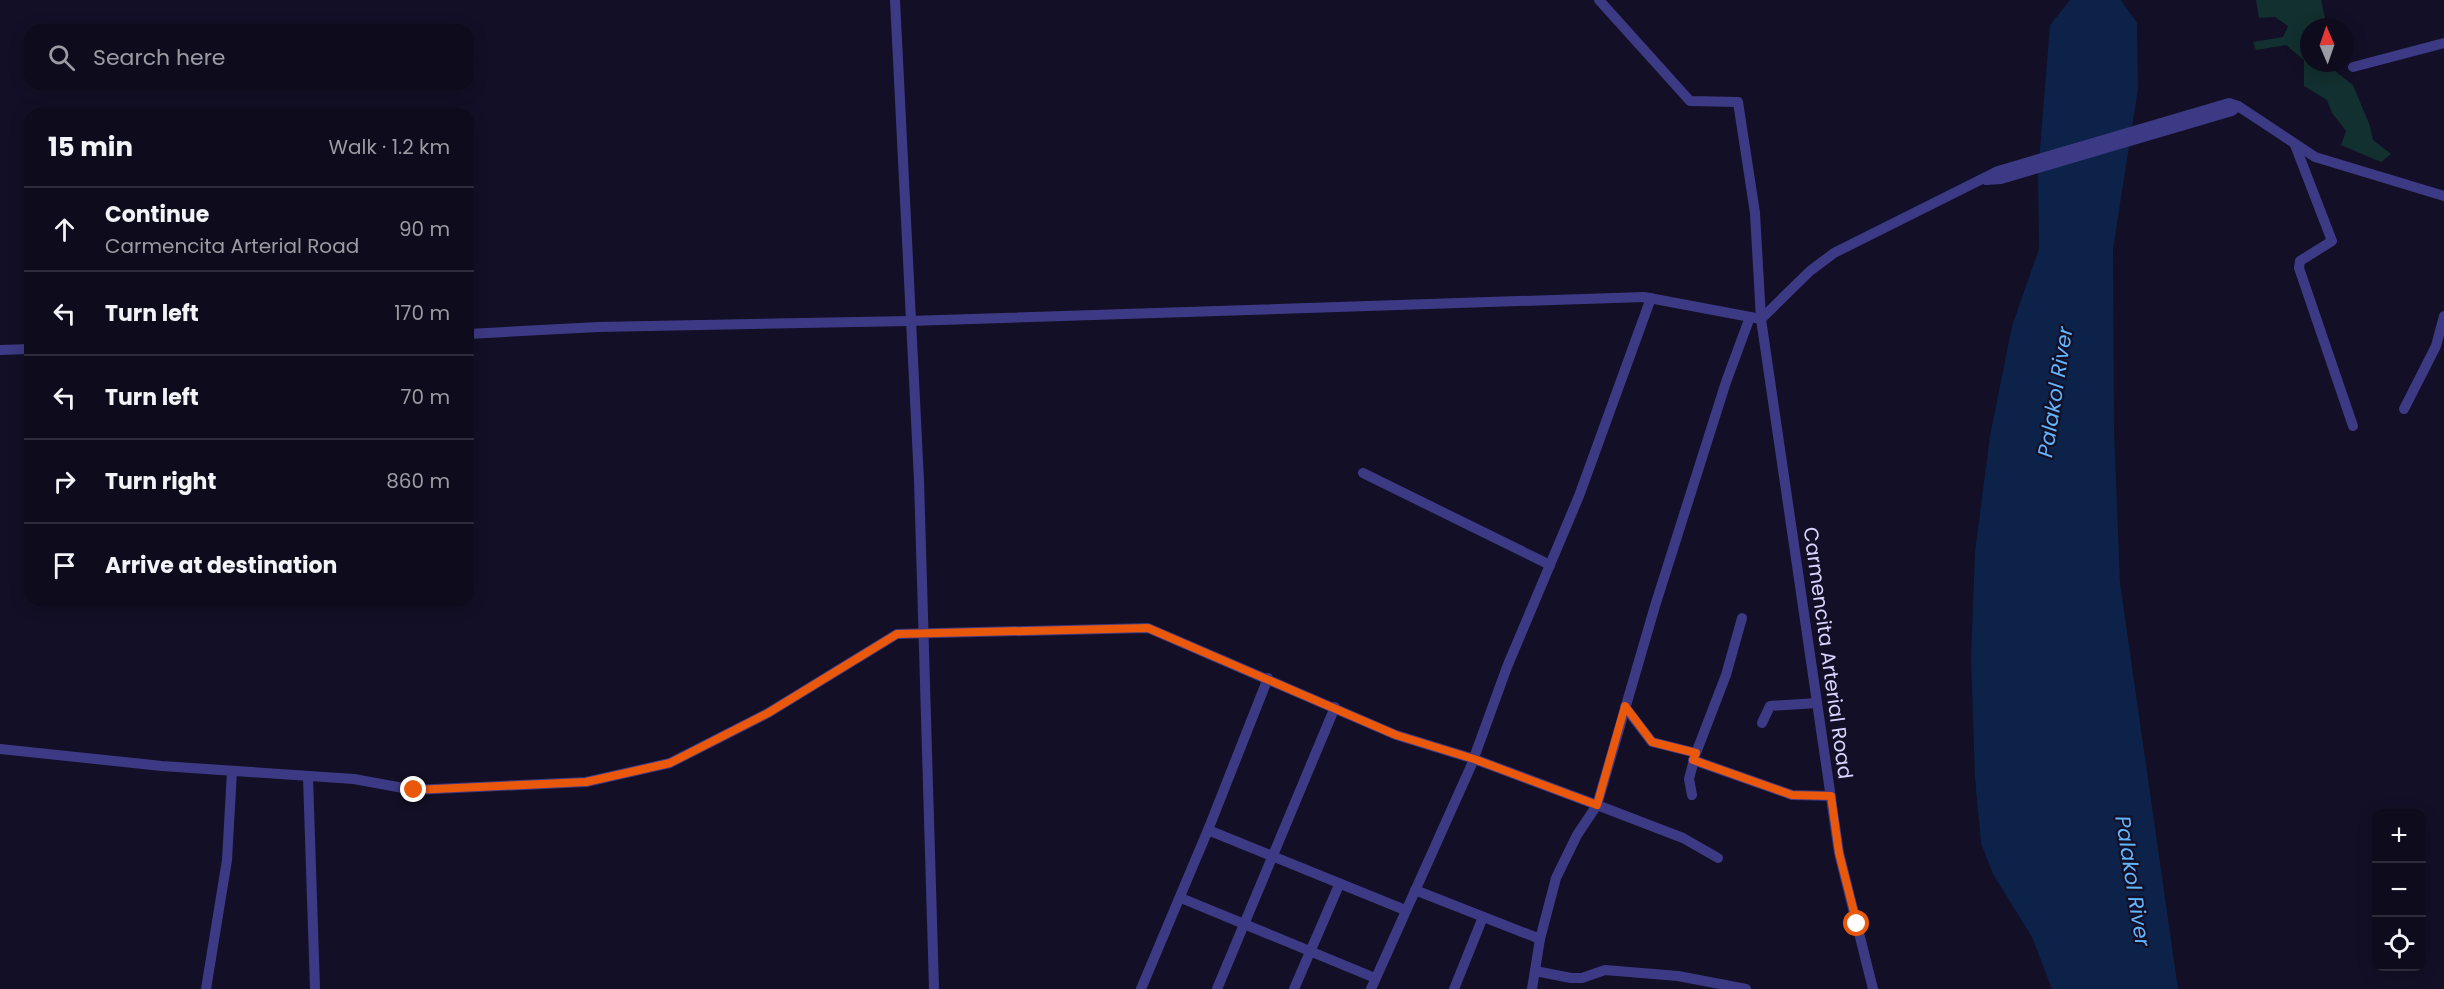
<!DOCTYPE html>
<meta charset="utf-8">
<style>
body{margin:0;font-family:Poppins,sans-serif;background:#171425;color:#f1f3f6}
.controls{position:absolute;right:18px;bottom:18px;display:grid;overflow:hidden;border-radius:12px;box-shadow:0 3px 15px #0003}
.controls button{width:54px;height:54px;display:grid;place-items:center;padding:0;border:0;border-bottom:2px solid #2e2b3b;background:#0e0b1c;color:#f1f3f6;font:30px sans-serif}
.compass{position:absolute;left:2300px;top:18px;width:54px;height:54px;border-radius:50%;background:#0e0b1c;box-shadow:0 3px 15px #0003;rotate:358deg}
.stop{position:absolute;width:18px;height:18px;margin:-14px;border:4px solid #ea580c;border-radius:50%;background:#fff}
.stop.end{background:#ea580c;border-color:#fff;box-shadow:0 2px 6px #0008}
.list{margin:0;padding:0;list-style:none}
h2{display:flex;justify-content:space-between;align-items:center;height:78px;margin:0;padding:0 24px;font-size:26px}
h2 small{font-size:20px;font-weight:400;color:#9b9ba3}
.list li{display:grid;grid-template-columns:39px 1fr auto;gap:18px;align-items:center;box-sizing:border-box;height:84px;padding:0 24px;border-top:2px solid #2e2b3b}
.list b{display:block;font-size:22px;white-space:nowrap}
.list p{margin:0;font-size:20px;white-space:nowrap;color:#9b9ba3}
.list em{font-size:20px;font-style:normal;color:#9b9ba3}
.icon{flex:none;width:33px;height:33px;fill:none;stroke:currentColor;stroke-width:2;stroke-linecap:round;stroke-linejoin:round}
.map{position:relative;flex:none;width:2444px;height:989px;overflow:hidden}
.search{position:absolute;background:#0e0b1c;box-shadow:0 3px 15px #0003;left:24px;top:24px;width:450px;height:66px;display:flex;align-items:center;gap:15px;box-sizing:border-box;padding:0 21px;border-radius:18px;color:#9b9ba3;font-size:22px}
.panel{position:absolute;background:#0e0b1c;box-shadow:0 3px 15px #0003;left:24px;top:108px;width:450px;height:498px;border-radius:18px}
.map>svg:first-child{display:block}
.green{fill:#12302f}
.water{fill:#0c2248}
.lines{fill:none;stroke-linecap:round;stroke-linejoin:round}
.street{stroke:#3d3a85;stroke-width:10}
.route{stroke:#ea580c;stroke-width:8}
.labels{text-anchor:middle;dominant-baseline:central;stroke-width:4.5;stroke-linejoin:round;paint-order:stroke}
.street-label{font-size:20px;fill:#d9d4ff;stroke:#130f26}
.water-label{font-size:21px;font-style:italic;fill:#62b6ff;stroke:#130f26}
</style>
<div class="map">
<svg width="2444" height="989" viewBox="0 0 2444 989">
<rect width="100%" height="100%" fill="#130f26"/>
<path class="green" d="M2256,0H2321L2327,27H2309V63H2331L2335,71L2353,85L2370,126L2373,140L2391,154L2381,162L2341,145L2346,131L2332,113L2327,100L2304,86V60L2286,45L2256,50L2253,42L2283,37L2288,26L2275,17L2259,18Z"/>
<path class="water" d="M2070,0H2121L2137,23L2138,89L2113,249L2114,430L2120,583L2178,989H2052L2032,937L1993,874L1981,843L1975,778L1971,658L1975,552L1990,436L2012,326L2039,249L2038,174L2050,25Z"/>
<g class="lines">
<g class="street">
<path d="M895,0L919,480L934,989"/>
<path d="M1599,0L1690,101L1738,102L1755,213L1761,319L1839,853L1873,989"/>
<path d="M2353,67L2444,43"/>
<path d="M2295,145L2332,241L2300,261L2299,268L2353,426"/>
<path d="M1986,180L2001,179L2232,111L2238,106"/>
<path d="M1761,319L1810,271L1834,253L1998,171L2229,103L2238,106L2315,157L2444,196"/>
<path d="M468,334L598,327L910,321L1644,297L1761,319"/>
<path d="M0,350L30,349"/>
<path d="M2404,409L2436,346L2444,316"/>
<path d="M1363,473L1550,565"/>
<path d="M1625,707L1652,742L1696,753L1726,675L1742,618"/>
<path d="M1762,723L1770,706L1817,703"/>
<path d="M0,749L162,766L354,779L414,790L586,782L670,763L768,713L897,634L1148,628L1396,735L1474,759L1597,805L1683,838L1718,858"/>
<path d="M1693,760L1792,795L1831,796"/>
<path d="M308,777L315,989"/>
<path d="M1692,795L1689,779L1695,756"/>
<path d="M1208,830L1405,910"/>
<path d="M1415,890L1540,939"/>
<path d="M1181,898L1375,978"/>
<path d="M1535,971L1571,978H1582L1605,970L1678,976L1746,989"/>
<path d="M206,989L227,860L232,771"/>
<path d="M1141,989L1208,830L1268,678"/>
<path d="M1217,989L1335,707"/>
<path d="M1294,989L1339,885"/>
<path d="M1371,989L1471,766L1507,667L1579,496L1651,298"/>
<path d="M1454,989L1483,917"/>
<path d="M1532,989L1540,939L1556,878L1577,835L1597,805L1655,606L1726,382L1750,317"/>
</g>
</g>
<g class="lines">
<path class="route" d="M414,790L586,782L670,763L768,713L897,634L1148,628L1396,735L1474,759L1597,805L1625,706L1652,742L1696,753L1693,760L1792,795L1831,796L1839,853L1857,924"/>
</g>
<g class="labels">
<g class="street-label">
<text transform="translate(1828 653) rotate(82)">Carmencita Arterial Road</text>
</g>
<g class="water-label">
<text transform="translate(2055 392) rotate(-81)">Palakol River</text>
<text transform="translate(2133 881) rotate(81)">Palakol River</text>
</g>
</g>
</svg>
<div class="controls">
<button>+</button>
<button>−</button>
<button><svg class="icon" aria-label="locate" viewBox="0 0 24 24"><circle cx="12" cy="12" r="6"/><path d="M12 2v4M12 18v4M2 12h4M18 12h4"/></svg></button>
</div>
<svg class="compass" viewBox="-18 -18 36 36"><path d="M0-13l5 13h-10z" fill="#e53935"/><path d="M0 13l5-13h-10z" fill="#9b9ba3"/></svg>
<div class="stop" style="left:1857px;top:924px"></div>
<div class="stop end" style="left:414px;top:790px"></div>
<div class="search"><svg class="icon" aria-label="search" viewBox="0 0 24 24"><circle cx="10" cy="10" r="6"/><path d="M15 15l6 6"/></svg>Search here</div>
<section class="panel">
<h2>15 min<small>Walk · 1.2 km</small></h2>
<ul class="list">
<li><svg class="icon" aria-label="ahead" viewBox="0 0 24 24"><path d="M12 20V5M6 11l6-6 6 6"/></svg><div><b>Continue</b><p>Carmencita Arterial Road</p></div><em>90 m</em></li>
<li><svg class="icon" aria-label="left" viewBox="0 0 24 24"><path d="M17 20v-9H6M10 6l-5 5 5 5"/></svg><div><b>Turn left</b></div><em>170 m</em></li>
<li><svg class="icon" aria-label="left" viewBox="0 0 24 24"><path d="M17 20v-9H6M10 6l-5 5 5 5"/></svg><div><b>Turn left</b></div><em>70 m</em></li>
<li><svg class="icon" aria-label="right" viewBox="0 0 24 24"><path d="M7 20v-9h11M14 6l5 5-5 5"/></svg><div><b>Turn right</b></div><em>860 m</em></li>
<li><svg class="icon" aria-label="arrive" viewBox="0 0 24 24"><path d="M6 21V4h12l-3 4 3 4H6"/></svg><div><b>Arrive at destination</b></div></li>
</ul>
</section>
</div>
